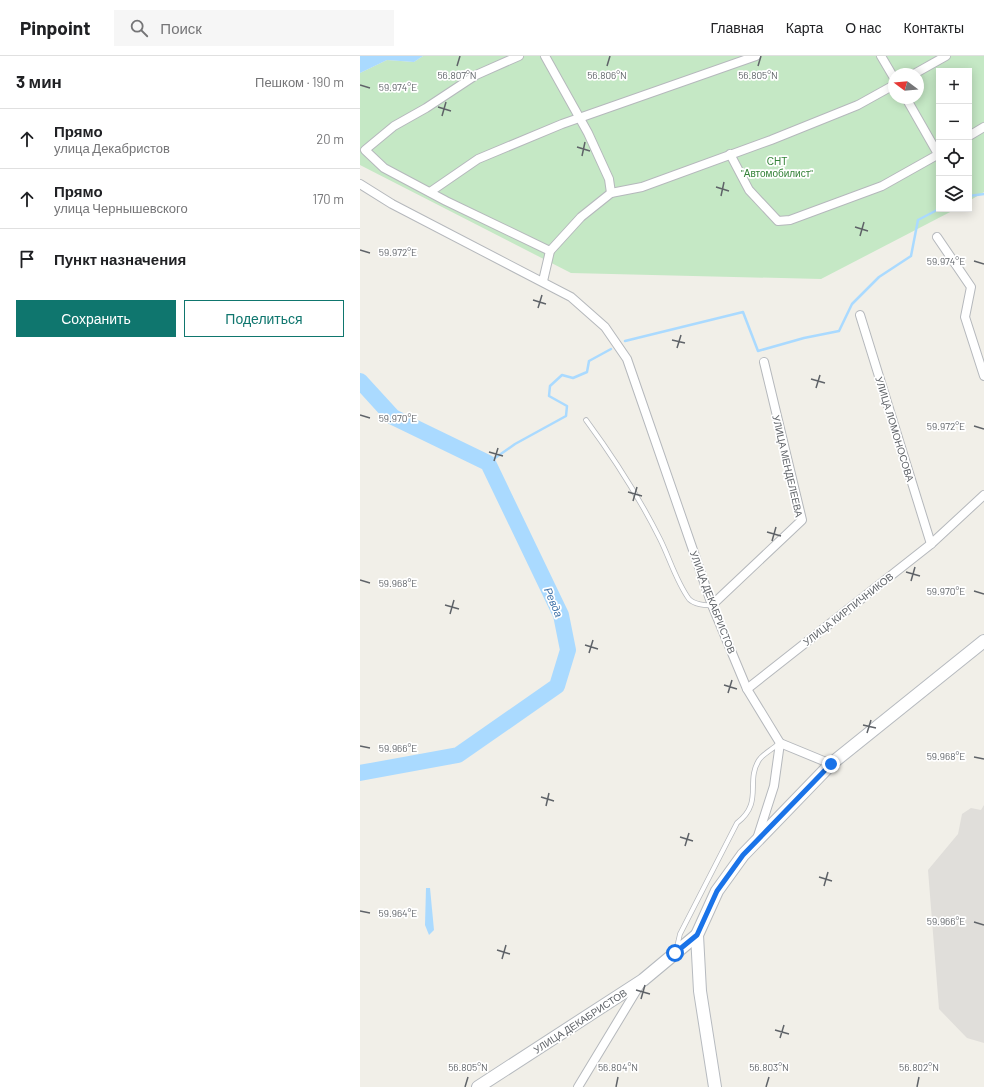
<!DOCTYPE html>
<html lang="ru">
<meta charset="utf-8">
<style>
body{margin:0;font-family:Barlow,sans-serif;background:#f6f6f6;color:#202124}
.controls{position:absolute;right:12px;top:12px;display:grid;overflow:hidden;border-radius:0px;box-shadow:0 2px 10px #0003}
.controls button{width:36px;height:36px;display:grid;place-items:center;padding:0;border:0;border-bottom:1px solid #e0e0e0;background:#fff;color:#202124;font:20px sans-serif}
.compass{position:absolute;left:528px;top:12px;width:36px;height:36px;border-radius:50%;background:#fff;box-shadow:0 2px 10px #0003;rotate:286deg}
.stop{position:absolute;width:12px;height:12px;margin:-9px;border:3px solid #1a73e8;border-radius:50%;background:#fff}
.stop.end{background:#1a73e8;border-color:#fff;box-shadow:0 1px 4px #0008}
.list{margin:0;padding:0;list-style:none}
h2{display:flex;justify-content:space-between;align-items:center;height:52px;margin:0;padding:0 16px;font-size:17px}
h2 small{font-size:13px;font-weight:400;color:#757577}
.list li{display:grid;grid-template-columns:26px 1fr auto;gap:12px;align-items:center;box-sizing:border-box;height:60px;padding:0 16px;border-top:1px solid #e0e0e0}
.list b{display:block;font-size:15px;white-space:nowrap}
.list p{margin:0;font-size:13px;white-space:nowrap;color:#757577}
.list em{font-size:13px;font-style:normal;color:#757577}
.actions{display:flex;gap:8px;padding:12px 16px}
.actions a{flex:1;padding:9px 0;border:1px solid #0f766e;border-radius:0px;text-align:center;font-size:14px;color:#0f766e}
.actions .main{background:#0f766e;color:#fff}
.icon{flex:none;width:22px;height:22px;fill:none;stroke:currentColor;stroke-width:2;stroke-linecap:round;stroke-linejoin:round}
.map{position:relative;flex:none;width:624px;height:1031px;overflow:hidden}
header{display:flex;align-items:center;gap:24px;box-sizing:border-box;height:56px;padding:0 20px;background:#fff;border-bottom:1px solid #e0e0e0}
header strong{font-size:19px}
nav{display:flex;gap:22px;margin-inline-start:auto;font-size:14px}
.search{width:280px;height:36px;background:#f6f6f6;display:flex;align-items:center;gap:10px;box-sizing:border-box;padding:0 14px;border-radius:0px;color:#757577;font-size:15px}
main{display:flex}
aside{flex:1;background:#fff}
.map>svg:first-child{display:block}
.industrial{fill:#e0deda}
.green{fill:#c5e8c5;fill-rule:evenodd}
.water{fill:#aadaff}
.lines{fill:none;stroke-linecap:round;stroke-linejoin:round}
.stream{stroke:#aadaff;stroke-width:2.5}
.river{stroke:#aadaff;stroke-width:16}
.lane-casing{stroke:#b5b8bc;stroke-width:5.5}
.street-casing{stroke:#b5b8bc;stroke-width:10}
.secondary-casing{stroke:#b6babf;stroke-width:14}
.lane{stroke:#fff;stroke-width:4}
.street{stroke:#fff;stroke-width:8}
.secondary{stroke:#fff;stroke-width:12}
.route{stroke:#1a73e8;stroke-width:5}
.ticks{fill:none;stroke:#5f6368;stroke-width:1.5}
.labels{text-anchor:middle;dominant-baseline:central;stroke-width:3.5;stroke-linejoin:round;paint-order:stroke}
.park-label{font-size:10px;fill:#348238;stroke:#fff}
.street-label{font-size:10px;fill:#5f6368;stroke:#fff}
.water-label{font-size:11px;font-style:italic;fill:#4174aa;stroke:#fff}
.ticks-label{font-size:10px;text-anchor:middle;fill:#5f6368;stroke:#fff;stroke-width:3.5;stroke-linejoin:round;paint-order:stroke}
</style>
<header>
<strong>Pinpoint</strong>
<div class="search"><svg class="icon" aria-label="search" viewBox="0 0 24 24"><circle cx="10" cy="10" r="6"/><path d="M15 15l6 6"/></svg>Поиск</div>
<nav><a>Главная</a><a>Карта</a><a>О нас</a><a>Контакты</a></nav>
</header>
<main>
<aside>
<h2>3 мин<small>Пешком · 190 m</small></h2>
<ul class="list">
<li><svg class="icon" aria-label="ahead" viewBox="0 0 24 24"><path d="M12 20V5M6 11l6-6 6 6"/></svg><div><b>Прямо</b><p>улица Декабристов</p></div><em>20 m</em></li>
<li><svg class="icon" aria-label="ahead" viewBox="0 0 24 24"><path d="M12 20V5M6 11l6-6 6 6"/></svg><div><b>Прямо</b><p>улица Чернышевского</p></div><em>170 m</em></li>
<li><svg class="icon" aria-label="arrive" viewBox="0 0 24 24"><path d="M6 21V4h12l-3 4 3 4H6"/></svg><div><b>Пункт назначения</b></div></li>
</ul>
<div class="actions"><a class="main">Сохранить</a><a>Поделиться</a></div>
</aside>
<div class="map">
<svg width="624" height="1031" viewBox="0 0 624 1031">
<rect width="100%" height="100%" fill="#f1efe8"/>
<path class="industrial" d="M624,749V987L607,982L579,953L568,814L598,778L602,758L611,752L621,754Z"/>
<path class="green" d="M63,0H624V136L609,145V15H579V153H596L594,154L461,223L211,217L0,109V17L27,4L54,6ZM534,18H558V42H534Z"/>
<g class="water">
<path d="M0,0H63L54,6L27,4L0,17Z"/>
<path d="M66,832H70L74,874L69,879L65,869Z"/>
</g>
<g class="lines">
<g class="stream">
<path d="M609,140L624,138"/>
<path d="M265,285L383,256L398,295L444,282L479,275L492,248L519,221L551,200L558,164L579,153"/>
<path d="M128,407L155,388L206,360L207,350L189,340L190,330L202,319L213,322L227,316L229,305L251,293"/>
</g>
<path class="river" d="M0,325L33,361L128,407L201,559L208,594L197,630L98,699L0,717"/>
<defs>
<g id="lane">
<path d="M226,364C254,402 279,441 300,483C310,503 316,525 329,543C334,548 345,550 352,549"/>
<path d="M317,891L320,878L377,767C404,746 385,726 399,704C403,698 413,693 418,688"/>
</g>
<g id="street">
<path d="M159,0L116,19L66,52L34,70L5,94L24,112L86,145L190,195"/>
<path d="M185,0L228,77L249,123L251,137"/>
<path d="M521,0L534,22"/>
<path d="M554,18L586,0"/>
<path d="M546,42L578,98"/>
<path d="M609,80L624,71"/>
<path d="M370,98L389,134L418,165L430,164L522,130L579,98"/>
<path d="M0,128L32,148L211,241L245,271L267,303L352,549L387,633L420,687L414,730L397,783"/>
<path d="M70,136L118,103L202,68L396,0"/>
<path d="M577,181L611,231L605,261L624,320"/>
<path d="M183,225L190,195L221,161L251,137L282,131L411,84L498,49L534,29"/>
<path d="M500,259L571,488"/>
<path d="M352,549L442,464L404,306"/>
<path d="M387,633L571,488L624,439"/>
<path d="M420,687L471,708"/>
<path d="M218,1031L281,927"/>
</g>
<g id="secondary">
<path d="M118,1031L283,924L337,879"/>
<path d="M355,1031L340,935L337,879L357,835L383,799L471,708L624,585"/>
</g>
</defs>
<use href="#lane" class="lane-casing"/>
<use href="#street" class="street-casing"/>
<use href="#secondary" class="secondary-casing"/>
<use href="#lane" class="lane"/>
<use href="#street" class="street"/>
<use href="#secondary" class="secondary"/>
</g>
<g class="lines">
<path class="route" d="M315,897L337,879L357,835L383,799L471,708"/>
</g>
<path class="ticks" d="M97,10L100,0M247,10L250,0M398,10L401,0M0,29L10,32M78,51L91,55M82,60L86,46M217,91L230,95M222,100L225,86M356,131L369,135M361,140L364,126M495,171L508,175M500,180L504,166M0,194L10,197M614,205L624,208M173,244L186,248M178,252L182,239M312,284L325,287M317,292L321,279M451,323L465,327M456,332L460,319M0,359L10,362M614,370L624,373M129,396L143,400M134,405L138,392M268,436L282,440M273,445L277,431M407,476L421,480M412,485L416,471M546,516L560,520M0,524L10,527M551,525L555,511M614,535L624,538M85,549L99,553M90,558L94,544M225,589L238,593M229,597L233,584M364,629L377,633M368,637L372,624M503,669L516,672M507,677L511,664M0,690L10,692M614,701L624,703M181,741L194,745M186,750L189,737M320,781L333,785M325,790L329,777M459,821L472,825M464,830L468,816M0,855L10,857M614,866L624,869M137,894L150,898M142,903L146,889M276,934L290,938M281,943L285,929M415,974L429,978M420,982L424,969M105,1031L108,1021M256,1031L258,1021M406,1031L409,1021M557,1031L559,1021"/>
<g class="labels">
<g class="park-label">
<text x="417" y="105">СНТ<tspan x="417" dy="12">"Автомобилист"</tspan></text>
</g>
<g class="street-label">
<text transform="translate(535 373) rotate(73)">УЛИЦА ЛОМОНОСОВА</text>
<text transform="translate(428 410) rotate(77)">УЛИЦА МЕНДЕЛЕЕВА</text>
<text transform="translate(353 546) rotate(69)">УЛИЦА ДЕКАБРИСТОВ</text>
<text transform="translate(488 553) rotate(-38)">УЛИЦА КИРПИЧНИКОВ</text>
<text transform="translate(220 965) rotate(-33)">УЛИЦА ДЕКАБРИСТОВ</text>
</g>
<g class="water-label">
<text transform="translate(194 546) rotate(67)">Ревда</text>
</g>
</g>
<g class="ticks-label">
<text x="97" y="23">56.807°N</text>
<text x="247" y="23">56.806°N</text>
<text x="398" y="23">56.805°N</text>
<text x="38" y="35">59.974°E</text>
<text x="38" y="200">59.972°E</text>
<text x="586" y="209">59.974°E</text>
<text x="38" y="366">59.970°E</text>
<text x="586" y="374">59.972°E</text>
<text x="38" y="531">59.968°E</text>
<text x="586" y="539">59.970°E</text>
<text x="38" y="696">59.966°E</text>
<text x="586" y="704">59.968°E</text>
<text x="38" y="861">59.964°E</text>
<text x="586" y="869">59.966°E</text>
<text x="108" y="1015">56.805°N</text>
<text x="258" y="1015">56.804°N</text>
<text x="409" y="1015">56.803°N</text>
<text x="559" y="1015">56.802°N</text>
</g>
</svg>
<div class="controls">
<button>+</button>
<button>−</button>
<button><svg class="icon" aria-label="locate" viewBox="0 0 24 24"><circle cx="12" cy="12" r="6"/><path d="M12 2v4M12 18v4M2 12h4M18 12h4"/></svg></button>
<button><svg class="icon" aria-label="layers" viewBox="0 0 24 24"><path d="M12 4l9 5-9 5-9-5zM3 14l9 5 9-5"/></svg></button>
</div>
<svg class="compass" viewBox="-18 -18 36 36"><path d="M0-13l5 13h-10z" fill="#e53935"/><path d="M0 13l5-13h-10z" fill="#757577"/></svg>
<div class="stop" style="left:315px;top:897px"></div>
<div class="stop end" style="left:471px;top:708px"></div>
</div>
</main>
